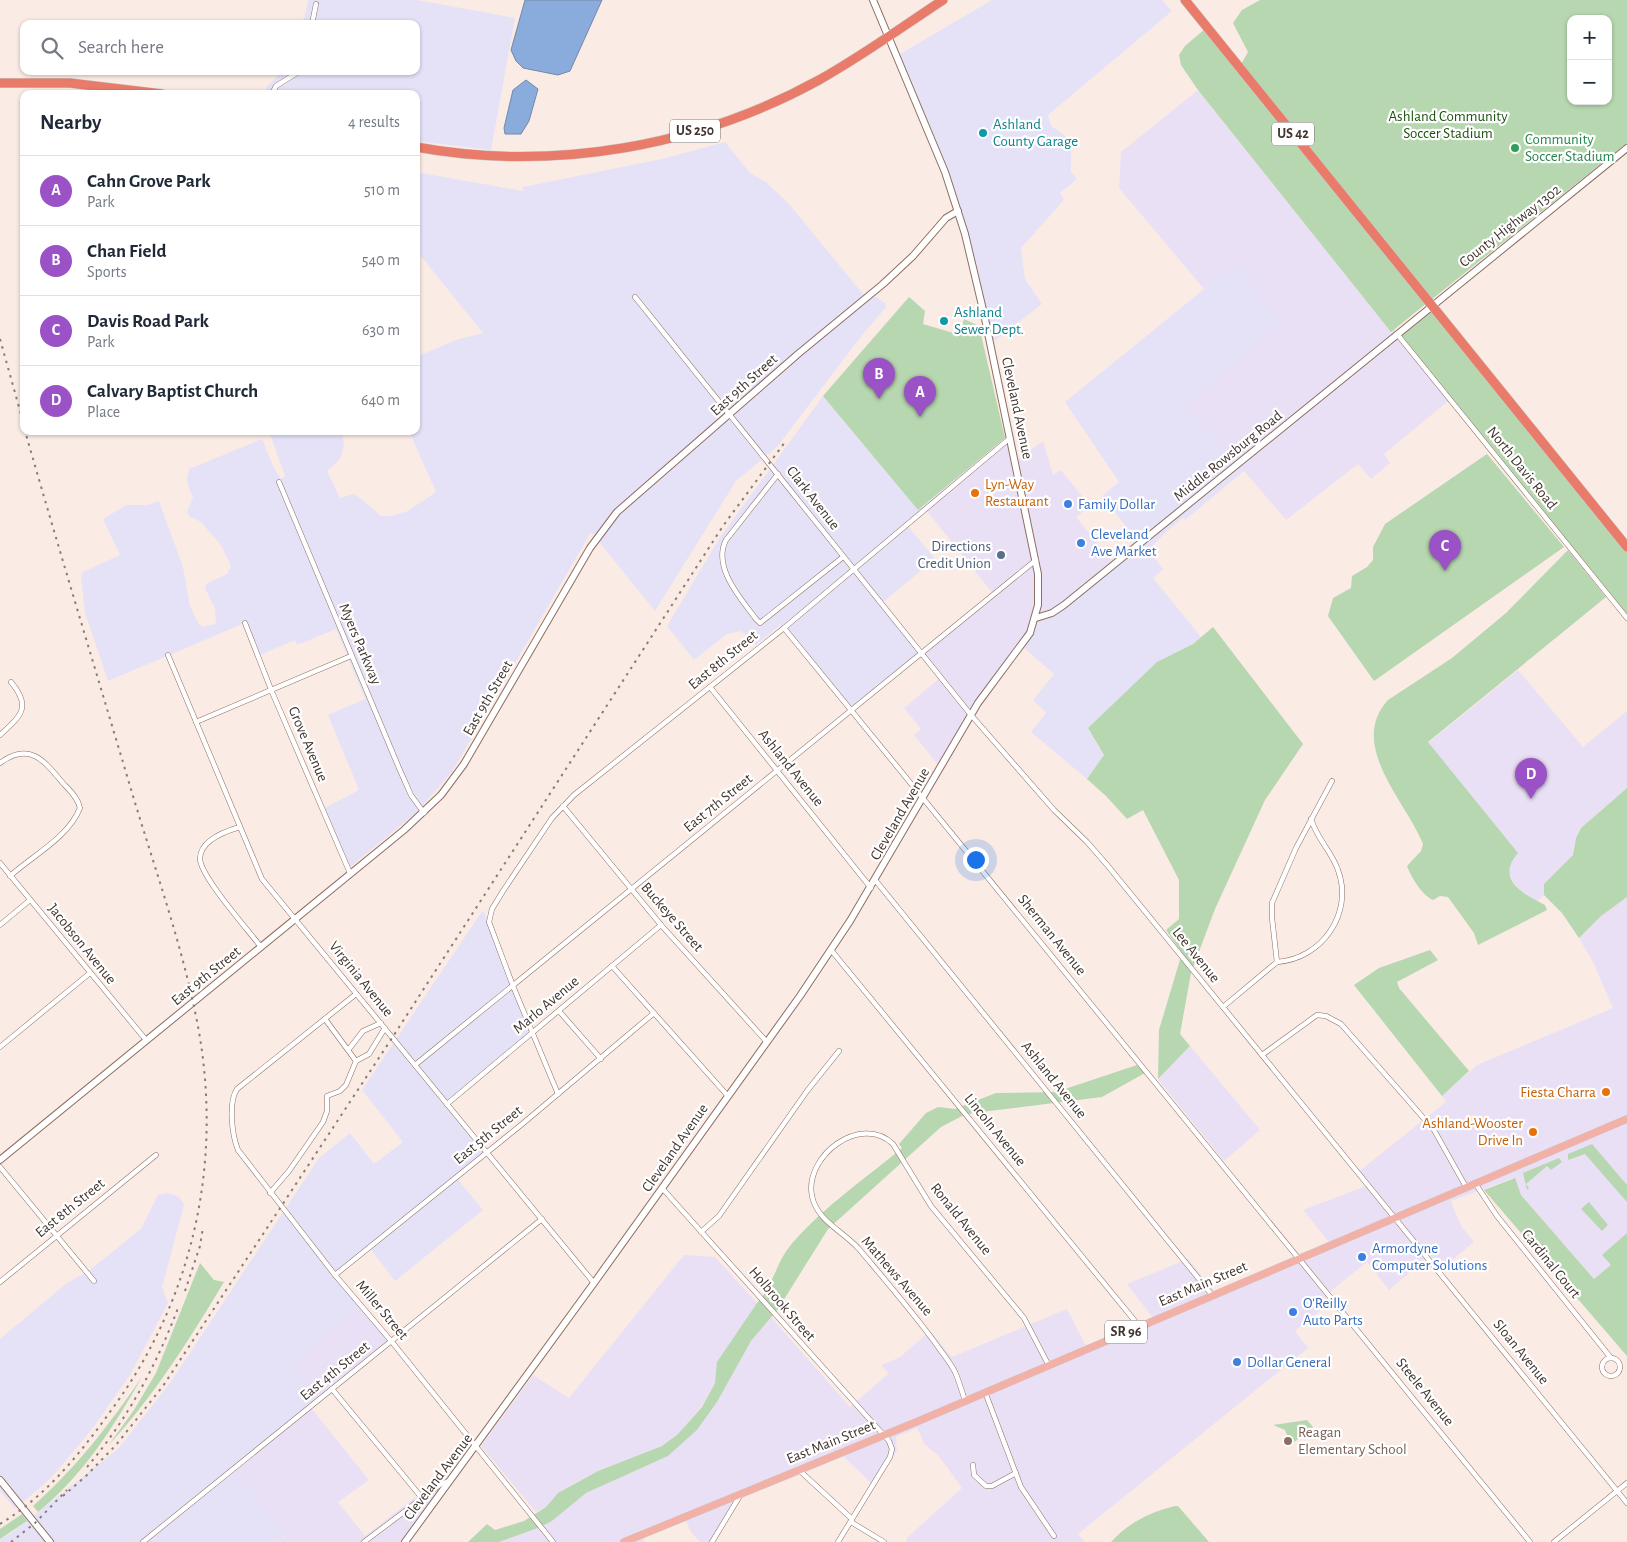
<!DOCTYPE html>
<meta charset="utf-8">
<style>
body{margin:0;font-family:"Alegreya Sans",sans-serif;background:#f6f6f7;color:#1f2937}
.controls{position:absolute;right:15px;top:15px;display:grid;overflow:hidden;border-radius:10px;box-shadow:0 1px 4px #0004}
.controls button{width:45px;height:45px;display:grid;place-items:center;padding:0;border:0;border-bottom:1px solid #e0e1e3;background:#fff;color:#1f2937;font:25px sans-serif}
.you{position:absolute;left:975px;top:859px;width:18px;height:18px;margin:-12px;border:4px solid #fff;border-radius:50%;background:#1a73e8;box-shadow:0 0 0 8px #1a73e833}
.badge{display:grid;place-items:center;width:32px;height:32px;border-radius:50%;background:#9b52c6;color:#fff;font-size:16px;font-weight:700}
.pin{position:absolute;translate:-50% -41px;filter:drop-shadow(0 1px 2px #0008)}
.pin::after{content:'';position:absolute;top:26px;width:18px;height:15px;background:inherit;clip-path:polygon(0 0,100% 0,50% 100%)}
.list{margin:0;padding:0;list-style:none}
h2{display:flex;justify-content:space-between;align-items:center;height:65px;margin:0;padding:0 20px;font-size:21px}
h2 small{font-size:16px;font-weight:400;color:#747a83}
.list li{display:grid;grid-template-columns:32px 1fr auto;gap:15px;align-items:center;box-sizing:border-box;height:70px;padding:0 20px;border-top:1px solid #e0e1e3}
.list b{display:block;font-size:19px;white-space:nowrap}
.list p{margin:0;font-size:16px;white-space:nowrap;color:#747a83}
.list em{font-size:16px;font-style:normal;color:#747a83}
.icon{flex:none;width:28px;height:28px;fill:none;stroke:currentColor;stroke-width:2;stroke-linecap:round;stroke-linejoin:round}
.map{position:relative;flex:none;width:1627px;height:1542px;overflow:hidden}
.search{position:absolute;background:#fff;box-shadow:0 1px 4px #0004;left:20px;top:20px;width:400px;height:55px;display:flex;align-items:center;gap:12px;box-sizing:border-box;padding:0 18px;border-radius:10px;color:#747a83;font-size:19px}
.panel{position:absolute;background:#fff;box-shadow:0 1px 4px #0004;left:20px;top:90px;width:400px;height:345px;border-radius:10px}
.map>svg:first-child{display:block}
.commercial{fill:#eae0f5}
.industrial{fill:#e5e2f8}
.green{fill:#b7d7b0;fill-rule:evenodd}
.water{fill:#8aacdd;stroke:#7488a8}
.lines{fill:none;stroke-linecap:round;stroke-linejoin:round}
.street-casing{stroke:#8e6e60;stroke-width:5.5}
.secondary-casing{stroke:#8e6e60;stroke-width:8}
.primary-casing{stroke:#cecac9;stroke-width:8}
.highway-casing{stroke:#cecac9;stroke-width:10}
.street{stroke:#fff;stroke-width:4.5}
.secondary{stroke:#fff;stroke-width:6}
.primary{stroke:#f2b0a6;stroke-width:7}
.highway{stroke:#e97b6a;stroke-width:9}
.rail{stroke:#8a7b75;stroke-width:2;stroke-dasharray:2.5 5;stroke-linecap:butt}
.culture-dot{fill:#0f9aa8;stroke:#fff;stroke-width:2}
.leisure-dot{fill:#2e9e5b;stroke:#fff;stroke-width:2}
.food-dot{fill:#e8710a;stroke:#fff;stroke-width:2}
.shop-dot{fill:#3f7fe0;stroke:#fff;stroke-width:2}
.service-dot{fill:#5c6f8a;stroke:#fff;stroke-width:2}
.education-dot{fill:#8d6e63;stroke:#fff;stroke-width:2}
.labels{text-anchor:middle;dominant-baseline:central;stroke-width:4.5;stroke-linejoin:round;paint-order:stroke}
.shield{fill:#fff;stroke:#7b716d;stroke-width:1}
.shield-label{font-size:14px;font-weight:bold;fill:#42342e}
.park-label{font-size:15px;fill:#1d520f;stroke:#fff}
.culture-label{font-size:15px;fill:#0d838f;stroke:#fff;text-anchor:start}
.leisure-label{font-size:15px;fill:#27864d;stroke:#fff;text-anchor:start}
.street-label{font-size:15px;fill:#42342e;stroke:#fff}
.food-label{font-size:15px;fill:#c56008;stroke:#fff;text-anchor:end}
.shop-label{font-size:15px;fill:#366cbe;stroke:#fff;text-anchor:start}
.service-label{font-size:15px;fill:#4e5e75;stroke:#fff;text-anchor:end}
.education-label{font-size:15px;fill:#785e54;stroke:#fff;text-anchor:start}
</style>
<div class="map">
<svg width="1627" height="1542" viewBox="0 0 1627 1542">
<rect width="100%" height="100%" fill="#faebe5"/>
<g class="commercial">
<path d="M1198,90L1391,332L1395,329L1452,398L1384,454L1390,463L1371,479L1358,464L1286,520L1239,465L1237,467L1185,404L1284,323L1235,264L1204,289L1119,188L1121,152Z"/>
<path d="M1013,435L1018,459L1043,441L1053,475L1061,470L1090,506L1076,517L1115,565L1036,628L983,701L943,771L914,735L921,729L904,708L941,677L922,654L994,595L923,506L1005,438Z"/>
<path d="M1518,670L1583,747L1627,711V788L1581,828L1576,838L1573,855L1544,884V895L1537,901L1520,890L1513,882L1508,871L1510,862L1518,853L1428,743Z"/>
<path d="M1627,897V1313L1604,1290L1521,1195L1513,1178L1451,1201L1461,1226L1474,1242L1441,1269L1430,1255L1389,1290L1367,1262L1327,1294L1332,1301L1295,1331L1308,1348L1078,1534L1085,1542H906L907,1538L962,1488L938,1455L925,1445L917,1428L896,1437L897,1450L875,1487L842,1455L736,1500L710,1542H700L691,1532L686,1521L643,1538L645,1542H499L538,1528L552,1521L586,1493L668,1456L697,1430L717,1402L751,1341L771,1317L850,1407L888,1374L882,1365L900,1357L930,1331L952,1357L1067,1309L1086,1346L1153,1318L1127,1284L1188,1259L1215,1292L1329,1242L1303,1210L1366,1186L1357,1173L1446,1102L1442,1096L1477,1065L1613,1008L1593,962L1579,938L1601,916Z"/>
<path d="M1190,1046L1260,1130L1224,1161L1158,1079Z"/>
<path d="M684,1255L715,1257L757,1303L718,1362L715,1383L701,1407L678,1434L662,1446L598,1471L558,1493L546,1507L536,1512L481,1446L533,1375L569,1398Z"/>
<path d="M361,1308L391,1345L312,1409L369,1480L338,1502L365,1536L432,1484L442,1496L409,1542H278L286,1536L232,1468L319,1397L293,1362Z"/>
</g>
<g class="industrial">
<path d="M308,0H417L515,18L491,150L416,141V94H264L267,86L283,71H416V24H303Z"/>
<path d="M992,0H1162L1172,11L1048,115L1051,126L1068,138L1071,148V172L1077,179L1060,193L1064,200L1021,248L1025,279L1042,304L993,342L963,217L943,158L900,54Z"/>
<path d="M725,142L750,173L766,182L789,204L863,294L876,297L885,303L886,307L859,339L777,447L736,481L655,611L591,532L452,772L418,811L349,868L325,808L359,790L328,715L365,699L336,629L297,645L295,640L260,655L247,622L108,681L85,613L81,577L83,572L120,555L103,519L126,505H148L159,501L183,567L190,606L198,623L203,627L215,624L216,621L215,609L205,588L206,584L227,574L231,566L221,545L201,522L189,516L187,512L193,497L188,486L187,477L189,469L262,439L273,466L281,479L285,476L269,431H342L344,446L340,459L327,471L340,498L353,494L359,497L381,516H391L408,511L436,492L409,431H416V357L456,340L483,333L416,250V172L523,191V187L662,159Z"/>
<path d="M1235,264L1284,323L1185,404L1237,466L1239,465L1244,471L1185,520L1183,518L1167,531L1155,543L1153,556L1163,569L1153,578L1201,637L1088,729L1104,755L1087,779L1031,732L1046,713L1033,700L1054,674L1024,648L1036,628L1115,566L1111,560L1137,540L1102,496L1119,482L1065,402Z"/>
<path d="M823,396L918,510L923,506L926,511L908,526L935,559L882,603L922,654L852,711L780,625L756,645L741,631L727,634L694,660L667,626L719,539Z"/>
<path d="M483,910L534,1031L446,1106L484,1151L455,1176L483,1210L395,1281L368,1246L334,1273L361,1308L293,1362L319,1397L232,1468L286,1535L278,1542H0V1539L14,1531L118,1449L170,1383L319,1158L350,1133L374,1164L403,1142L362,1090Z"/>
<path d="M168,1193L179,1197L184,1205L162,1287L168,1303L130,1375L92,1429L51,1478L15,1509L0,1491V1339L67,1283L90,1270L141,1229L158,1195Z"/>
</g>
<g class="green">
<path d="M1260,0H1627V143L1431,300L1240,66L1248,52L1233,23L1242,10ZM1571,19H1608V101H1571Z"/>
<path d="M1206,28L1428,302L1391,332L1198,90L1181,65L1179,55L1185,46Z"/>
<path d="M909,297L925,311L923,324L960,335L964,319L979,326L1005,438L918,510L823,396Z"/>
<path d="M1431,306L1627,549V614L1398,333Z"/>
<path d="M1487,454L1564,547L1374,681L1328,616L1333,598L1351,588L1352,576L1367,567L1373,560V547L1385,524Z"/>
<path d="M1568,550L1606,597L1428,742L1518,853C1495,879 1523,894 1545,905L1547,910L1478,945L1474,933L1448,897L1440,896L1433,900C1422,895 1411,877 1407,866L1421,851L1423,844C1406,801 1347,745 1388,700L1452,658L1506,613Z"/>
<path d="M1213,627L1303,744L1265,800L1215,909L1191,973L1180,1034L1190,1046L1158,1079L1159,1030L1182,953L1166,930L1179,919V880L1143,810L1127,819L1106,796L1087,779L1104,755L1088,728L1157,662L1193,644Z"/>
<path d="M1627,788V897L1601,916L1579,938L1562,913L1544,895V884L1573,855L1576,838L1581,828Z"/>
<path d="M1430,950L1438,960L1397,982L1399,988L1469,1071L1442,1096L1354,985L1379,968Z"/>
<path d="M1137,1065L1145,1073L1102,1097L973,1113L962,1116L941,1127L828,1229L778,1309L751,1341L717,1402L697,1430L668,1456L586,1493L552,1521L538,1528L499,1542H468L487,1524L495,1530L524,1521L546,1507L558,1493L598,1471L662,1446L678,1434L702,1407L715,1383L717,1362L757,1303C772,1288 775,1267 787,1250C815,1213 866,1178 902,1148L899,1144L926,1113L938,1107L955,1109L996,1093L1056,1092Z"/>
<path d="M1592,1144L1627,1185V1202L1585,1154L1568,1160V1154Z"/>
<path d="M1559,1158L1562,1162L1551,1170L1547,1166L1526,1184L1529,1188L1527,1190L1523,1173Z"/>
<path d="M1515,1178L1521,1195L1594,1279L1611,1265L1602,1255L1627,1233V1356L1484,1190Z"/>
<path d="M1589,1202L1608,1225L1602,1231L1581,1209Z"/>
<path d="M200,1263L214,1280L224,1282C189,1340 154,1396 108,1446L134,1410L156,1373Z"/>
<path d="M142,1377C114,1426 83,1476 38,1512L33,1506C78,1466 108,1426 142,1377Z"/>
<path d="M1307,1420L1313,1427L1289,1446L1287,1445L1288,1437L1285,1430L1273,1425Z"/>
<path d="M1175,1506H1178L1209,1542H1111C1128,1523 1150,1512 1175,1506Z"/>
<path d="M22,1514L27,1521L0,1539V1529Z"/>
</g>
<g class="water">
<path d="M525,0H602L570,71L558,75L523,68L516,61L511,50Z"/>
<path d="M526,80L538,89L529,121L521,134H505L504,128L513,90Z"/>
</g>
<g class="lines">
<defs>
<g id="street">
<path d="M312,24L316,4"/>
<path d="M272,94L276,86L300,71"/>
<path d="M635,297L971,715L1054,810L1087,842L1108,866L1627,1503"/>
<path d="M1397,334L1627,618"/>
<path d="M778,474L726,540C712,567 741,599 756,619L760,623L843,557"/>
<path d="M279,482L399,768L411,795L424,813"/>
<path d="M245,623L272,692L350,873"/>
<path d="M784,628L1530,1542"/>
<path d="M168,655L262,879L594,1283"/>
<path d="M710,687L871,888"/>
<path d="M196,722L351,656"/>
<path d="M0,735C21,716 32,707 11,682"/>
<path d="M0,763C29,742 43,759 62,782C68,789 78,797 80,808C68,838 33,855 10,876"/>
<path d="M563,806L661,925L766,1041"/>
<path d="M240,827C226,831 201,840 200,858C199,875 249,931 261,947"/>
<path d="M0,863L146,1040"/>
<path d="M876,881L1212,1295"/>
<path d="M0,925L30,900"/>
<path d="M831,950L1139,1326"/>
<path d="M1277,962L1272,918V903L1296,848L1332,781"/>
<path d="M1277,962C1322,959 1354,913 1338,870C1332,852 1317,839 1311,819"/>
<path d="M612,966L727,1095"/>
<path d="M356,994L237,1089C228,1103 232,1135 238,1150L335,1275L392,1342L553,1542"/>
<path d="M1223,1007L1277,962"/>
<path d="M559,1011L601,1059"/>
<path d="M325,1019L356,1061"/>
<path d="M0,1047L90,973"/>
<path d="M349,1049L363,1031L381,1023"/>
<path d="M1262,1055L1317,1015L1326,1016L1341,1024L1434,1130L1466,1187"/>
<path d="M415,1065L1036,560"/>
<path d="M558,1094L513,986L489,922L492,909L503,891L552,818L574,795L784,628L1010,438"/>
<path d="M447,1104L661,925"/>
<path d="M0,1167L94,1281"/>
<path d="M1475,1183L1497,1216L1611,1358"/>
<path d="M662,1188L889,1441L892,1449L890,1457L838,1542"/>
<path d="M270,1193L289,1171L323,1122L327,1111V1096L340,1091L346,1085L356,1061L369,1054L385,1028"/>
<path d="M701,1232L719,1216L807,1091L839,1051"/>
<path d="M335,1275L521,1125L654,1013"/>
<path d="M0,1282L156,1155"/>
<circle cx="1611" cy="1367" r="9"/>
<path d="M332,1389L422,1498"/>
<path d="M985,1392L1021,1487L1054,1536"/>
<path d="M965,1401C962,1391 959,1381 955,1372C950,1362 942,1353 936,1344C912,1311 885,1280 859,1249C843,1231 817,1221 812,1196C804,1156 861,1113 893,1144L931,1206L1024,1318L1048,1364"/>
<path d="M973,1465L974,1475L986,1486H992L1016,1473"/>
<path d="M799,1470L852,1519"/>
<path d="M851,1522L884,1542"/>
<path d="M143,1542L542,1219"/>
<path d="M364,1542L441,1484L449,1481"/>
<path d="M712,1542L741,1494"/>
<path d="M1554,1542L1627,1483"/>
</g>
<g id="secondary">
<path d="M1036,618L1052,613L1064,605L1627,148"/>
<path d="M0,1160L404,830L441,795L464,764L590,548L617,512L798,354L883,284L913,256L946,218L958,211"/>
<path d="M0,1480L50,1542"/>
<path d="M405,1542L594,1283L800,996L850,921L978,703L1030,633L1038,605V574L984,314L965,234L945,172L873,0"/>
</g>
<path id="primary" d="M624,1542L921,1420L1627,1119"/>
<g id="highway">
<path d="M1185,0L1627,547"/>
<path d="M0,83H70L162,94"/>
<path d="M416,147C553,172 697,147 819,80C862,56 902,27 943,0"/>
</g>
</defs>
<use href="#street" class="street-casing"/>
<use href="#secondary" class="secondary-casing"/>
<use href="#primary" class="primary-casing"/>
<use href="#highway" class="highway-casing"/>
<use href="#street" class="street"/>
<use href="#secondary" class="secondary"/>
<use href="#primary" class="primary"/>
<use href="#highway" class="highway"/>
<g class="rail">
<path d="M0,339L24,425"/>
<path d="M185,1291L200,1246L203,1227"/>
<path d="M87,1467C127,1420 156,1366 178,1308"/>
<path d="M63,1496L86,1476L116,1445L163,1386L392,1038L723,526L785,442"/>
<path d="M0,1524C49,1494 82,1451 115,1405C193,1296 222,1165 199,1032C184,949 154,867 130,786C95,668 59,550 25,431"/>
<path d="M11,1542L35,1523L67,1490"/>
</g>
</g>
<g class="culture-dot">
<circle cx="983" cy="133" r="5"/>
<circle cx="944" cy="321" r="5"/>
</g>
<circle class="leisure-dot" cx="1515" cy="148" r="5"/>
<g class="food-dot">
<circle cx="975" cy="493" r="5"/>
<circle cx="1606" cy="1092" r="5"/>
<circle cx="1533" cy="1132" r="5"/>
</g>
<g class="shop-dot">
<circle cx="1068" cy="504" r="5"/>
<circle cx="1081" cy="543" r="5"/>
<circle cx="1362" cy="1257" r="5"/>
<circle cx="1293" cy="1312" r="5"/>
<circle cx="1237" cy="1362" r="5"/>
</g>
<circle class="service-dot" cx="1001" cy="555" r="5"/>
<circle class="education-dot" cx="1288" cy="1441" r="5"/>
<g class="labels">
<g class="shield">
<rect x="670" y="119.5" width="50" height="23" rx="4"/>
<rect x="1272" y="122.5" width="42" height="23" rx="4"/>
<rect x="1105" y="1320.5" width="42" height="23" rx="4"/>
</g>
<g class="shield-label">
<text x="695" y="131">US 250</text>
<text x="1293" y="134">US 42</text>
<text x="1126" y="1332">SR 96</text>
</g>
<g class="park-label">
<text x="1448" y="116">Ashland Community<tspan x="1448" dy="17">Soccer Stadium</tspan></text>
</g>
<g class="culture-label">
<text x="993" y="124">Ashland<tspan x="993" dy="17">County Garage</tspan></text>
<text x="954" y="312">Ashland<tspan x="954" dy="17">Sewer Dept.</tspan></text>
</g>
<g class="leisure-label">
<text x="1525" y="139">Community<tspan x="1525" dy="17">Soccer Stadium</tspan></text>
</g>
<g class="street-label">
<text transform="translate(1510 226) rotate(-38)">County Highway 1302</text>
<text transform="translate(744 385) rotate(-42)">East 9th Street</text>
<text transform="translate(1017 408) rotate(78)">Cleveland Avenue</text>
<text transform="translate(1228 456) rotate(-39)">Middle Rowsburg Road</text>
<text transform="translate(1522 468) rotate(51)">North Davis Road</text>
<text transform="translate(813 498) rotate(52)">Clark Avenue</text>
<text transform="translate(360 644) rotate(67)">Myers Parkway</text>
<text transform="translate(723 660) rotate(-39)">East 8th Street</text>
<text transform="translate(488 698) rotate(-60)">East 9th Street</text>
<text transform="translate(308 744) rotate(67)">Grove Avenue</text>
<text transform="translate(791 768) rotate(51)">Ashland Avenue</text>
<text transform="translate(718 803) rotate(-39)">East 7th Street</text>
<text transform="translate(900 814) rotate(-60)">Cleveland Avenue</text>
<text transform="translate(672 917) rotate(49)">Buckeye Street</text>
<text transform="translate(1052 935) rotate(51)">Sherman Avenue</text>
<text transform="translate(82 944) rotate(51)">Jacobson Avenue</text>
<text transform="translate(1196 955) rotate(51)">Lee Avenue</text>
<text transform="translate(206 976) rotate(-39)">East 9th Street</text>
<text transform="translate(361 979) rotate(51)">Virginia Avenue</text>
<text transform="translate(546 1005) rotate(-40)">Marlo Avenue</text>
<text transform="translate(1054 1080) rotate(51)">Ashland Avenue</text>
<text transform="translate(995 1130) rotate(51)">Lincoln Avenue</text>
<text transform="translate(488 1135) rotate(-39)">East 5th Street</text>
<text transform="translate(675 1148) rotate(-55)">Cleveland Avenue</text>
<text transform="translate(70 1208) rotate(-39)">East 8th Street</text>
<text transform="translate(961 1219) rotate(51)">Ronald Avenue</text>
<text transform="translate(1551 1264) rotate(51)">Cardinal Court</text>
<text transform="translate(897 1276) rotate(49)">Mathews Avenue</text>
<text transform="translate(1203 1284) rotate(-23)">East Main Street</text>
<text transform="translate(782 1304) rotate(49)">Holbrook Street</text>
<text transform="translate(382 1310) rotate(50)">Miller Street</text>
<text transform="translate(1521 1352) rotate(51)">Sloan Avenue</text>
<text transform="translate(335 1371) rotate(-39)">East 4th Street</text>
<text transform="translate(1425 1392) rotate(51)">Steele Avenue</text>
<text transform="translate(831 1442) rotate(-22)">East Main Street</text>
<text transform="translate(438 1477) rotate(-53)">Cleveland Avenue</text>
</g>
<g class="food-label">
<text x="985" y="484" text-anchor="start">Lyn-Way<tspan x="985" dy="17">Restaurant</tspan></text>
<text x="1596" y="1092">Fiesta Charra</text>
<text x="1523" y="1123">Ashland-Wooster<tspan x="1523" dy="17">Drive In</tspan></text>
</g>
<g class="shop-label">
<text x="1078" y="504">Family Dollar</text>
<text x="1091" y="534">Cleveland<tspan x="1091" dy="17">Ave Market</tspan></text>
<text x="1372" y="1248">Armordyne<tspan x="1372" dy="17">Computer Solutions</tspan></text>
<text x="1303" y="1303">O'Reilly<tspan x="1303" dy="17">Auto Parts</tspan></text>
<text x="1247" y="1362">Dollar General</text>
</g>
<g class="service-label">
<text x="991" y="546">Directions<tspan x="991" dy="17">Credit Union</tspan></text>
</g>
<g class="education-label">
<text x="1298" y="1432">Reagan<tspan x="1298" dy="17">Elementary School</tspan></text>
</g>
</g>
</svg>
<div class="controls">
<button>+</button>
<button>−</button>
</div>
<div class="you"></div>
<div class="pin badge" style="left:920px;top:417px">A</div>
<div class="pin badge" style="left:879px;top:399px">B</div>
<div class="pin badge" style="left:1445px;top:571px">C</div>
<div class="pin badge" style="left:1531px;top:799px">D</div>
<div class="search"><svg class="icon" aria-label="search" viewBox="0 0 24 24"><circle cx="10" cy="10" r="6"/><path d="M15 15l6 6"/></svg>Search here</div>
<section class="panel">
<h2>Nearby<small>4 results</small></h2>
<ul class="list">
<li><span class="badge">A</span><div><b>Cahn Grove Park</b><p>Park</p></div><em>510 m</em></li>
<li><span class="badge">B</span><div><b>Chan Field</b><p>Sports</p></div><em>540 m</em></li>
<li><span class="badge">C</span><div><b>Davis Road Park</b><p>Park</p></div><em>630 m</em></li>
<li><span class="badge">D</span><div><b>Calvary Baptist Church</b><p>Place</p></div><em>640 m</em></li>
</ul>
</section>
</div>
